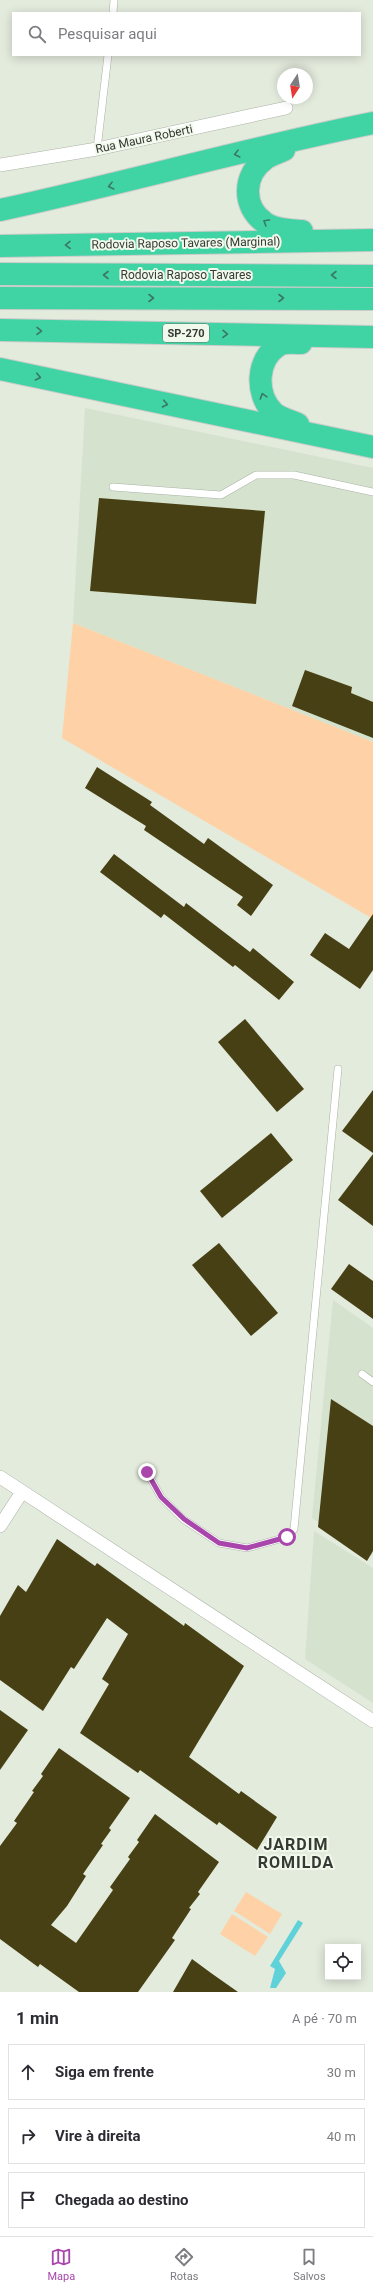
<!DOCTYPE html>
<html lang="pt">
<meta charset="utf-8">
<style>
body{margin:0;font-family:Roboto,sans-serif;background:#f2f2f3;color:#2b2b33}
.controls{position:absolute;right:12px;bottom:12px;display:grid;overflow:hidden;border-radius:0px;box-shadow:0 2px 10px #0003}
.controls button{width:36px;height:36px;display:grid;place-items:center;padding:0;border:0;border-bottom:1px solid #e1e1e2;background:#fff;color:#2b2b33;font:20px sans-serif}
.compass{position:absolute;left:277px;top:68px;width:36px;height:36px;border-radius:50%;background:#fff;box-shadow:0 2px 10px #0003;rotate:192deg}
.stop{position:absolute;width:12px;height:12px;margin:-9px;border:3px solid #a946ac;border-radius:50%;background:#fff}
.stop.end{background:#a946ac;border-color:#fff;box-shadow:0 1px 4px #0008}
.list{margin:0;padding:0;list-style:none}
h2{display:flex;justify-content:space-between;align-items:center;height:52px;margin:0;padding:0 16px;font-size:17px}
h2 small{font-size:13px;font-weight:400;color:#7c7c81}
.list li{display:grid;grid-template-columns:26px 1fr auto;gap:12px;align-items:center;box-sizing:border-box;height:56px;margin:0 8px 8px;padding:0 8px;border:1px solid #e1e1e2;border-radius:0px}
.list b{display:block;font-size:15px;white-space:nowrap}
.list em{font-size:13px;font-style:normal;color:#7c7c81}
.icon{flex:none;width:22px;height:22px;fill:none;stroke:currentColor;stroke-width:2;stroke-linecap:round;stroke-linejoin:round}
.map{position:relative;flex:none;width:373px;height:1992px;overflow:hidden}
.search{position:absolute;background:#fff;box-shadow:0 2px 10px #0003;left:12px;right:12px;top:12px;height:44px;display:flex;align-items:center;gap:10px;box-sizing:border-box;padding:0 14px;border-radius:0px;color:#7c7c81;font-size:15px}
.sheet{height:244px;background:#fff}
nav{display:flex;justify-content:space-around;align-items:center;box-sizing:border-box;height:56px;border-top:1px solid #e1e1e2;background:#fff;font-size:11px;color:#7c7c81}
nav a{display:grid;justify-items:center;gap:2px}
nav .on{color:#a946ac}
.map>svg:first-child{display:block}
.built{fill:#d5e2cd}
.green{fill:#fed2a6}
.water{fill:#5ed2d8}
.building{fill:#474014}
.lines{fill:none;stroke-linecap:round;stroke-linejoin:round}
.lane-casing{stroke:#aab2a5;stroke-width:8}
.street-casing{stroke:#aab2a5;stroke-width:14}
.highway-casing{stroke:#cbccca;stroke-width:24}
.lane{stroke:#fff;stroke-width:7}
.street{stroke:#fff;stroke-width:13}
.highway{stroke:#40d4a4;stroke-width:22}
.oneway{stroke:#3a7861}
.route{stroke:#a946ac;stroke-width:5}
.labels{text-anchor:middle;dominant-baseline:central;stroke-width:4;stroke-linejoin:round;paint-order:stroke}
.shield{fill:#f0f9eb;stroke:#6e736b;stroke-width:1}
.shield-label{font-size:11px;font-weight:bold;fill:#363a34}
.street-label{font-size:12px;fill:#363a34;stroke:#f0f9eb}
.district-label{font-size:16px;font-weight:bold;letter-spacing:1px;fill:#363a34;stroke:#f0f9eb}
</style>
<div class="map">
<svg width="373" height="1992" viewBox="0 0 373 1992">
<rect width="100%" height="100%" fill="#e3ebdd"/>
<g class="built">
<path d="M85,408L373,468V742L73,623Z"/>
<path d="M333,1300L373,1328V1556L312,1518Z"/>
<path d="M314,1531L373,1568V1703L305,1659Z"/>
</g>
<g class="green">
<path d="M73,623L373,742V919L62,738Z"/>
<path d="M246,1892L282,1914L270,1934L234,1911Z"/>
<path d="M232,1914L268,1937L255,1956L220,1934Z"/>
</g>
<path class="water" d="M298,1920L303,1923L279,1961L286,1973L276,1988H270L275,1969L270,1966Z"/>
<g class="building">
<path d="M99,498L265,511L256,604L90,591Z"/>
<path d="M305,670L352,687L351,693L373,702V738L292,706Z"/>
<path d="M97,767L152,802L150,805L204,844L208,838L273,885L251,916L237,905L243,897L144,830L146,826L85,788Z"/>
<path d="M114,854L184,907L186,903L250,952L253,948L294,982L279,1000L235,965L233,967L164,914L161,918L100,872Z"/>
<path d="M373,914V970L360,989L310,955L325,933L349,949Z"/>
<path d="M245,1019L304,1089L277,1112L218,1042Z"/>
<path d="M373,1090V1153L342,1131Z"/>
<path d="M271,1133L293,1160L222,1218L200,1191Z"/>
<path d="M373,1154V1226L338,1200Z"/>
<path d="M219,1243L278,1313L251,1336L192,1265Z"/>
<path d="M349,1264L373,1281V1319L331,1289Z"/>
<path d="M331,1399L373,1426V1551L367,1561L318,1527Z"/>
<path d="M57,1539L95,1566L97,1563L184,1626L185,1623L244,1666L189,1757L239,1794L241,1791L277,1817L257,1850L219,1822L217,1825L140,1770L138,1773L80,1733L109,1684L102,1679L128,1634L107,1618L74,1669L71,1667L43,1711L0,1680V1616L18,1585L26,1592Z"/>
<path d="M0,1710L28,1730L0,1770Z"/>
<path d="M59,1748L130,1798L109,1828L111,1830L101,1844L103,1845L83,1874L86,1876L67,1906L51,1925L76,1943L113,1890L110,1887L130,1859L128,1857L139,1842L137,1840L155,1814L219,1862L198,1892L200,1894L189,1908L191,1909L172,1938L175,1940L138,1992H79L40,1964L38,1967L0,1939V1846L17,1823L14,1821L34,1792L32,1791L43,1776L41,1774Z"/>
<path d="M192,1959L211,1973L238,1992H173Z"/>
</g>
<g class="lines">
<defs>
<g id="lane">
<path d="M113,13L114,0"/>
<path d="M97,149L108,55"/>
<path d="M113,487L221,495L256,475H294L373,492"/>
<path d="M362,1374L373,1382"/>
<path d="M147,1472L161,1497L183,1519L219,1543L247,1548L287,1537L294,1529L338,1069"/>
</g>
<g id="street">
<path d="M0,165L97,149L286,108"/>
<path d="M0,1477L373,1721"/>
<path d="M0,1526L22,1492"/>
</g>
<g id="highway">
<path d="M284,150C278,153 270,155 265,159C243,175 242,206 264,222C274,230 290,230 302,231"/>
<path d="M0,210C125,183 248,148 373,123"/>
<path d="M0,246L373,240"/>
<path d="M0,274L373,276"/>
<path d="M0,298L373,299"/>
<path d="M0,330L373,337"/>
<path d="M0,369L373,447"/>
<path d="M298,424C291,421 279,418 273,412C255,394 256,359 279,345C285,342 295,343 301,343"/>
</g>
</defs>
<use href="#lane" class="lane-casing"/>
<use href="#street" class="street-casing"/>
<use href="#highway" class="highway-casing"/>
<use href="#lane" class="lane"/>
<use href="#street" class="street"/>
<use href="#highway" class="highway"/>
</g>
<defs><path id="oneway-chevron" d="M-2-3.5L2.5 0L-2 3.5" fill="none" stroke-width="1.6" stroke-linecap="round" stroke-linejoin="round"/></defs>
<g class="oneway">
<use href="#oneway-chevron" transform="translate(237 154) rotate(166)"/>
<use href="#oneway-chevron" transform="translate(111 186) rotate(166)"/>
<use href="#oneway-chevron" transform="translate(266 222) rotate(-149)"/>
<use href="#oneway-chevron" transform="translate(68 245) rotate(179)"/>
<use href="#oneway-chevron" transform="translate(106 275) rotate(-180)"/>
<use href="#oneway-chevron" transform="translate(334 275) rotate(-180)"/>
<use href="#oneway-chevron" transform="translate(151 298)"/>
<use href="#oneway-chevron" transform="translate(281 298)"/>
<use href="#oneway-chevron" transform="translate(39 331) rotate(1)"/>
<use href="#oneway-chevron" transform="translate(225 334) rotate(1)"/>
<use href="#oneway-chevron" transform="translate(38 377) rotate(12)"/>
<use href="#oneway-chevron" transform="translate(263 396) rotate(-108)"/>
<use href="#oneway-chevron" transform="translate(165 404) rotate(12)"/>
</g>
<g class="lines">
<path class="route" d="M147,1472L161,1497L184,1519L219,1543L247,1548L287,1537"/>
</g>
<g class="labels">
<rect class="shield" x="163" y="324" width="46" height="18" rx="3"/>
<g class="shield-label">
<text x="186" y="333">SP-270</text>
</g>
<g class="street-label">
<text transform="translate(144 139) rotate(-12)">Rua Maura Roberti</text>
<text transform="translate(186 243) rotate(-1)">Rodovia Raposo Tavares (Marginal)</text>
<text x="186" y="275">Rodovia Raposo Tavares</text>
</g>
<g class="district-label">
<text x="296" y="1844">JARDIM<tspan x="296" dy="18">ROMILDA</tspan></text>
</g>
</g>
</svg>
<div class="controls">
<button><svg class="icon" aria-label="locate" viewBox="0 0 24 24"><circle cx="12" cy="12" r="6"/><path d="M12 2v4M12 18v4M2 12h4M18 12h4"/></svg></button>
</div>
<svg class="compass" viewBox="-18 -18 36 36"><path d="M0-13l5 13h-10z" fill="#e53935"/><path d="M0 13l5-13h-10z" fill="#7c7c81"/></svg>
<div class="stop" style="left:287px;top:1537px"></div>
<div class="stop end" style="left:147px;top:1472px"></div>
<div class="search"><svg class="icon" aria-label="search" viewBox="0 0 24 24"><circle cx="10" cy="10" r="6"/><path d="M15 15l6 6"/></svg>Pesquisar aqui</div>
</div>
<section class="sheet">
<h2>1 min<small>A pé · 70 m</small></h2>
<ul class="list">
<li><svg class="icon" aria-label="ahead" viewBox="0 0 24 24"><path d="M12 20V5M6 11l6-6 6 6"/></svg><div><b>Siga em frente</b></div><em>30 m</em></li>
<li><svg class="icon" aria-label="right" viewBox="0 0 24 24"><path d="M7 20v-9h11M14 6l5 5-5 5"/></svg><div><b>Vire à direita</b></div><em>40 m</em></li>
<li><svg class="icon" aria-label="arrive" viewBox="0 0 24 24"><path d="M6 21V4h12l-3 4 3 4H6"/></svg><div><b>Chegada ao destino</b></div></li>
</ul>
</section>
<nav>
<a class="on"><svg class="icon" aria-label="map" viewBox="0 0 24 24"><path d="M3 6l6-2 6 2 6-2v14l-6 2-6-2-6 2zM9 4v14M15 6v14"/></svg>Mapa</a>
<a><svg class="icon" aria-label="directions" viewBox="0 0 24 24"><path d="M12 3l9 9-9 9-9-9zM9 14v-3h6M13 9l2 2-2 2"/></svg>Rotas</a>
<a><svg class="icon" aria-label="saved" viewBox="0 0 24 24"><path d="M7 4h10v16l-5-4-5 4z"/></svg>Salvos</a>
</nav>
